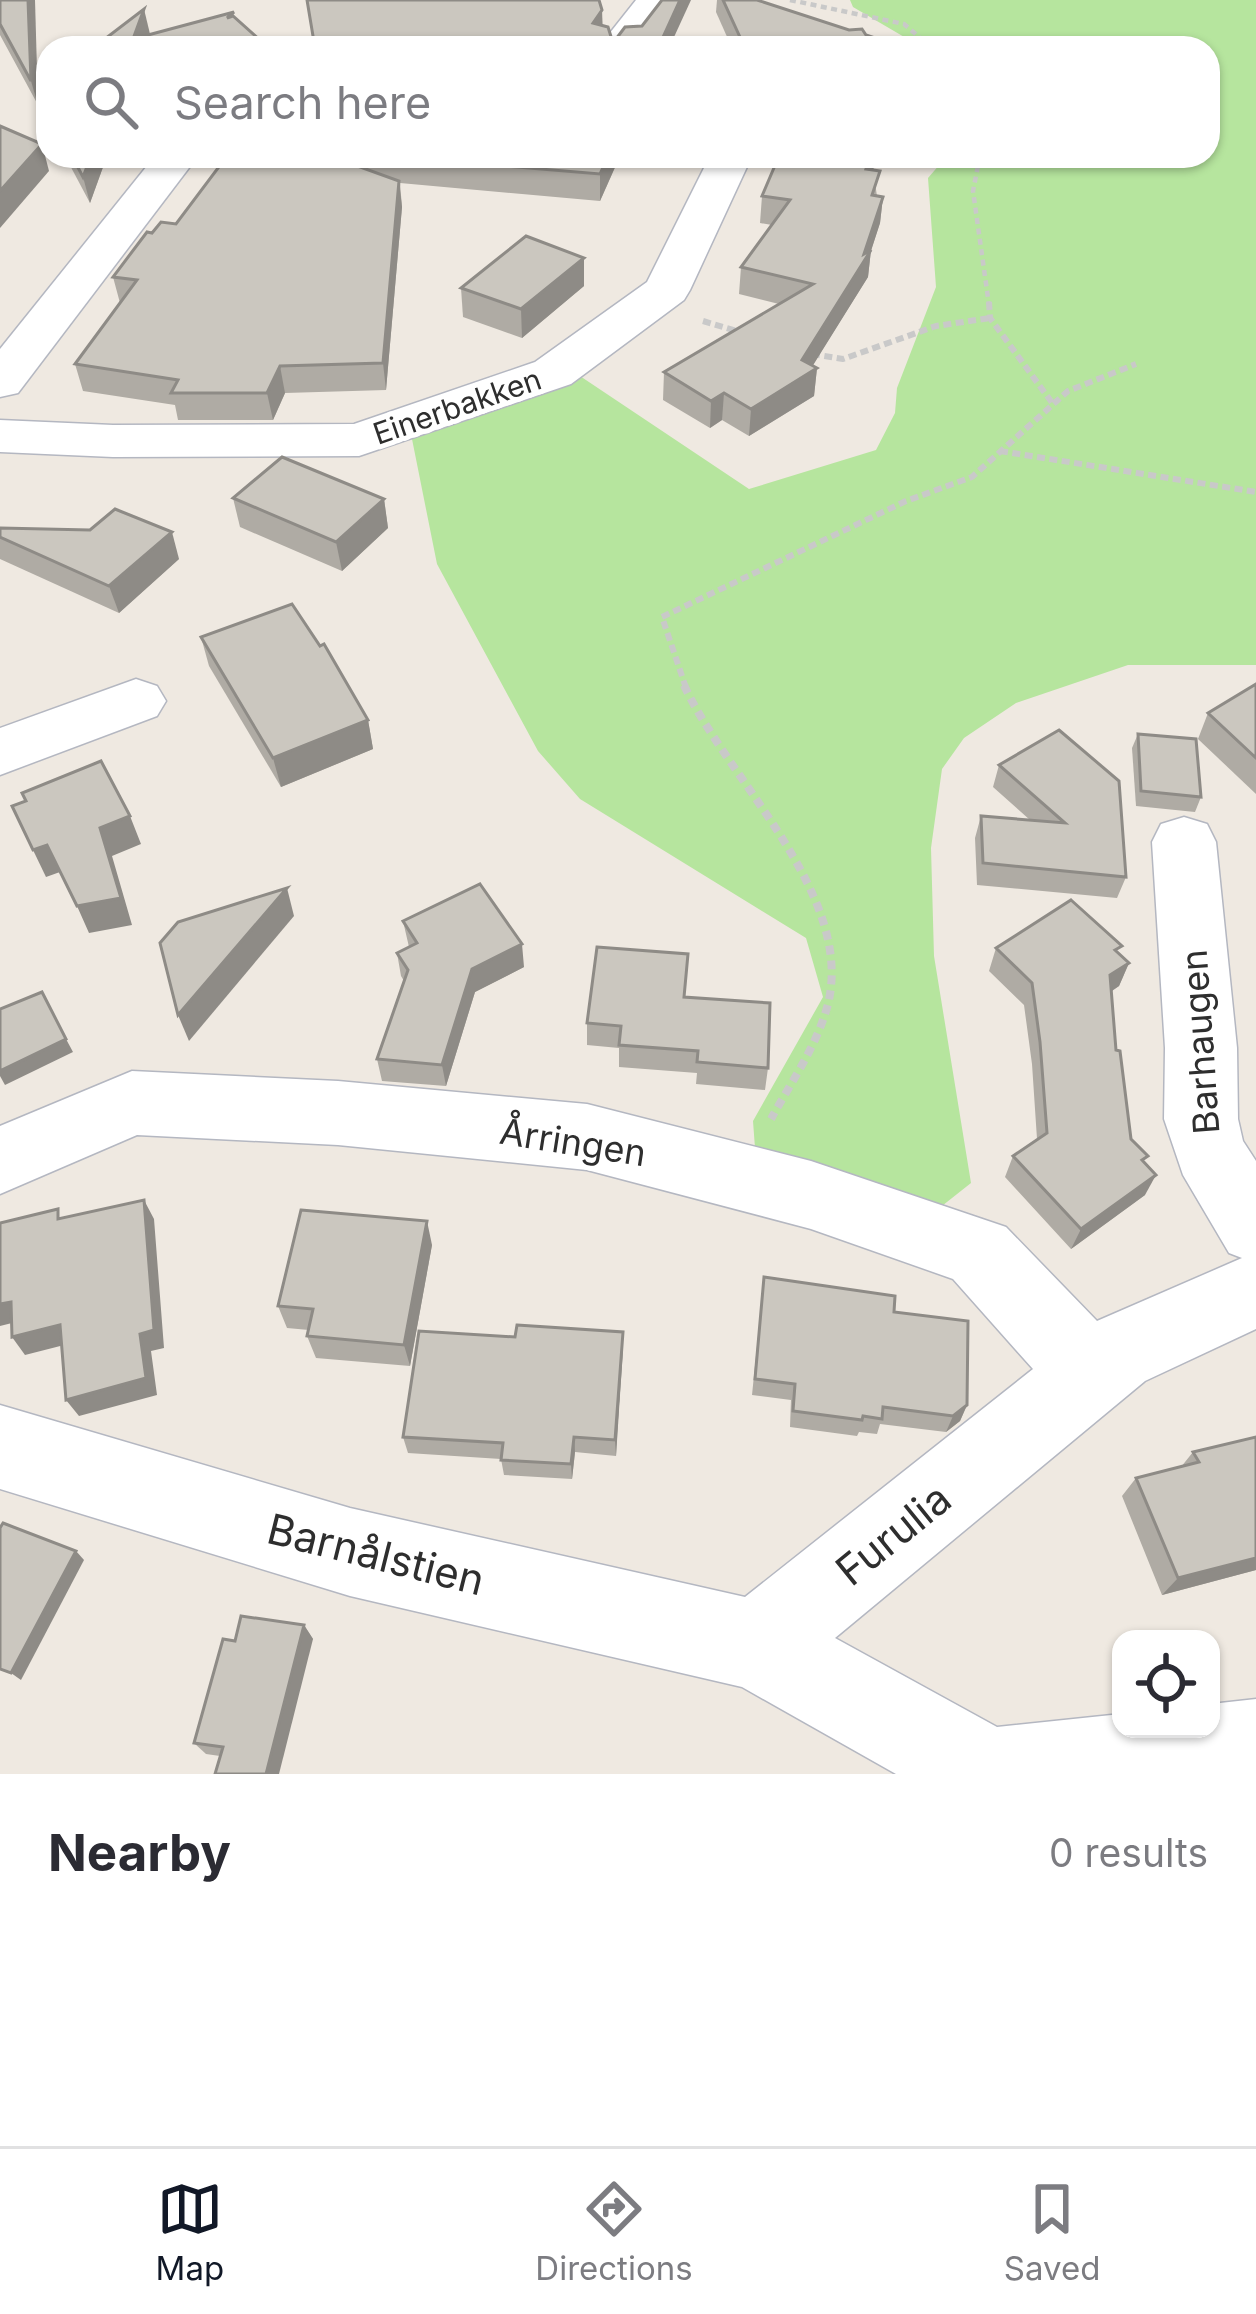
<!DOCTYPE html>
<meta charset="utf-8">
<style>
body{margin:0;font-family:Inter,sans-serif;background:#f7f7f7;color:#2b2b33}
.controls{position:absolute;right:36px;bottom:36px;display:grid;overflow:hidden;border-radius:24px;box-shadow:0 3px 9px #0004}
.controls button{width:108px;height:108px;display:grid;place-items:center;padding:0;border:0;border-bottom:3px solid #e1e1e2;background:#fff;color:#2b2b33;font:60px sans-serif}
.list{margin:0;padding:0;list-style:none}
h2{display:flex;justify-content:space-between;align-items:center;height:156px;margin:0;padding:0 48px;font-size:51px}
h2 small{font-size:39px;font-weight:400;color:#7c7c81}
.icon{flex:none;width:66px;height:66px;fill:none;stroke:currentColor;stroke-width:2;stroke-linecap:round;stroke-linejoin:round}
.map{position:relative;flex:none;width:1256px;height:1774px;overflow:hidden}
.search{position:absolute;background:#fff;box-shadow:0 3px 9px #0004;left:36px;right:36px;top:36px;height:132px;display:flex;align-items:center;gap:30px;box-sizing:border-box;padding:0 42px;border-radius:36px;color:#7c7c81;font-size:45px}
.sheet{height:372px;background:#fff}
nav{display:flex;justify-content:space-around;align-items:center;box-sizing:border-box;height:168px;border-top:3px solid #e1e1e2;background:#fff;font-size:33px;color:#7c7c81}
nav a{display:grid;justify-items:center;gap:6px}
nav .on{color:#111827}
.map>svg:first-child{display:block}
.green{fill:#b6e59e}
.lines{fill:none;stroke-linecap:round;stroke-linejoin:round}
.street-casing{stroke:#b4b7c1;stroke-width:3}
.path-far2{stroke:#c9c9c9;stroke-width:4.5;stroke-dasharray:6 4.5;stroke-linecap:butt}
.path-far1{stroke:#c9c9c9;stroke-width:6;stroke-dasharray:8 4.5;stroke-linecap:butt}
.path{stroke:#c9c9c9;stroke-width:8;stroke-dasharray:9 6;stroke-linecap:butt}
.street{fill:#fff;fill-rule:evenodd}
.wall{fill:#afaba4}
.shaded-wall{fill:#8e8b86}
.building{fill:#cbc7bf;stroke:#8e8b86;stroke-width:3}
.labels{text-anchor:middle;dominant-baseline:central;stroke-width:10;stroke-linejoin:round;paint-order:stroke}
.far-street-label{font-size:30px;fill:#2e2e2e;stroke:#fff}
.street-label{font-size:36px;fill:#2e2e2e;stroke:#fff}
.near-street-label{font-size:42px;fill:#2e2e2e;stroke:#fff}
</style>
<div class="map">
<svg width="1256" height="1774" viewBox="0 0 1256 1774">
<rect width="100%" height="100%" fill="#efe9e1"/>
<path class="green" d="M850,0H1256V665H1128L1016,703L964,738L942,769L931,848L934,956L971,1183L928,1217L755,1148L753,1121L823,997L806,938L580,799L538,751L437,564L408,419L562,364L749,489L876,450L895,413L897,388L936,287L928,178L947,156H1208V48H923L853,7Z"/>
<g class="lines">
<defs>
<g id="street">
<path d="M636,0H675L638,48H598Z"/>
<path d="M155,156H198L18,393L0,397V349Z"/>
<path d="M710,156H752L690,290L684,300L571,384L359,456L113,457L0,452V420L113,425L354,424L535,362L647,282Z"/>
<path d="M136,679L157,686L166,701L157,716L0,775V728Z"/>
<path d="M1184,817L1207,824L1216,842L1237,1048L1238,1119L1243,1141L1256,1161V1329L1145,1381L835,1638L997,1727L1121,1714V1729H1211V1704L1256,1699V1774H896L742,1687L350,1596L0,1489V1405L350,1508L745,1597L1033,1369L953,1279L811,1229L587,1170L338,1145L137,1135L0,1194V1126L132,1071L338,1081L587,1104L811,1161L1006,1227L1097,1321L1242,1258L1229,1253L1183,1175L1164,1119L1165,1048L1152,842L1161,824Z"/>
</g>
</defs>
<use href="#street" class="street-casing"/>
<g class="path-far2">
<path d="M790,0L904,24L932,48"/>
<path d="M980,156L973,191L989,305"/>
</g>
<g class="path-far1">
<path d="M989,302L990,318L1053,404"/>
<path d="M703,321L740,332"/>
<path d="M812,354L843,359L936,326L990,318"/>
<path d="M1000,451L1256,492"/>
<path d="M686,688L662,617L906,501L972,477L1068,391L1136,364"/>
</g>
<path class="path" d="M684,685C727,779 855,894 828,1004C817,1046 791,1082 771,1119"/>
<use href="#street" class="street"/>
</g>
<g class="wall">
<path d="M0,0L34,3L37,90L48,82V125L37,94L38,105L0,35Z"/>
<path d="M717,0H757L905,48H732L716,12Z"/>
<path d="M65,156H107L90,203Z"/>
<path d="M227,156H620L600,201L400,183L402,207L386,390L285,393L273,420H178L175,405L83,391L75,364L120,303L113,277L152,233L176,224Z"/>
<path d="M778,156H878L873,170L877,196L883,197L880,223L871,250L868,277L812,366L817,368L814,396L749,436L722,420L710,428L663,400L664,372L779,304L739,294L741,267L772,225L760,223L762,196Z"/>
<path d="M584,286L522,338L463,317L461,288Z"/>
<path d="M233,498L384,499L388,528L342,571L240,527Z"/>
<path d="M0,528L179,559L119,613L0,559Z"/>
<path d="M201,637L368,720L373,749L281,787L209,666Z"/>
<path d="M1256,684V794L1198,739L1208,713Z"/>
<path d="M1138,734L1201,797L1195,812L1136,806L1132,748Z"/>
<path d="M999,765L1126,877L1117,898L977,885L975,838L981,816L1030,820L993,787Z"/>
<path d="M403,921L524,967L475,992L446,1086L382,1081L377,1059L404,981L401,976L397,953L409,947Z"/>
<path d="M996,948L1119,953L1129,963L1119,986L1112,991L1116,1050L1131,1139L1144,1162L1145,1195L1071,1249L1005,1177L1013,1156L1037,1139L1032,1064L1024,1005L989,971Z"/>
<path d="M685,997L768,1068L765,1090L696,1084L697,1073L619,1067V1048L587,1045V1023Z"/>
<path d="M432,1245L410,1366L316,1358L307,1336L309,1330L287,1328L278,1306Z"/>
<path d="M764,1277L894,1312L967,1405L960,1421L946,1432L880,1424L877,1434L859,1432L857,1436L790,1427L791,1400L752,1395Z"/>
<path d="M623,1332L616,1456L575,1452L572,1479L504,1475L501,1459L408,1453L403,1437L515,1337Z"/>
<path d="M1256,1437V1570L1162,1595L1122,1496L1136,1478L1181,1467L1193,1452Z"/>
<path d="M304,1625L313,1639L220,1756L206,1754L194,1743L235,1641Z"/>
</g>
<g class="shaded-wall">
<path d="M28,0H35L38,105L31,81Z"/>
<path d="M680,0H691L669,48H658Z"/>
<path d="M144,9L150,34L145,48L133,39Z"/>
<path d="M602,10L603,35L593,23Z"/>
<path d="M42,144L49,171L0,228V191Z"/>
<path d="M91,156H107L90,203L83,177Z"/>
<path d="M608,156H620L600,201V174Z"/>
<path d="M871,156H878L863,196L866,169Z"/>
<path d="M399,181L402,207L386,390L383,363Z"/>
<path d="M883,197L880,223L871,251V250L868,277L807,375L817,368L814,396L749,436L751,409L864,254Z"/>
<path d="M584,258V286L522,338L521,309Z"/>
<path d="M280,366L285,393L273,420L267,393Z"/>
<path d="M724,393L722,420L710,428L711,401Z"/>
<path d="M384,499L388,528L342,571L336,542Z"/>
<path d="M172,532L179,559L119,613L109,586Z"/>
<path d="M368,720L373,749L281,787L273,758Z"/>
<path d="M130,816L141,844L112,856L132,925L89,933L77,906L100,828Z"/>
<path d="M47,845L60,872L46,877L33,850Z"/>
<path d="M287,888L294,916L189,1041L178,1015Z"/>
<path d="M522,944L524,967L475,992L446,1086L442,1065L472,969Z"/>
<path d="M1129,963L1119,986L1101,998L1110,975Z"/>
<path d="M66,1039L73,1052L5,1085L0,1076V1071Z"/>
<path d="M1156,1175L1145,1195L1071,1249L1081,1229Z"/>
<path d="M144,1200L154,1219L164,1348L151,1351L157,1395L79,1416L66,1400Z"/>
<path d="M427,1221L432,1245L410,1366L404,1345Z"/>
<path d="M11,1302L24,1320L0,1326V1304Z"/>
<path d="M60,1325L72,1343L25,1355L12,1337Z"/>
<path d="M623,1332V1349L616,1456L615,1440Z"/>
<path d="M967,1405L960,1421L946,1432L953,1416Z"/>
<path d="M574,1437L575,1452L572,1479L571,1464Z"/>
<path d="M76,1551L84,1560L21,1680L11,1673Z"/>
<path d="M1256,1558V1570L1162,1595L1178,1578Z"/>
<path d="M304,1625L313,1639L279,1774H266Z"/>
</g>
<g class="building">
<path d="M0,0H28L31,81L0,24Z"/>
<path d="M307,0H599L602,10L593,23L608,27L613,43L625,27L642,26L662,0H680L658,48H315Z"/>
<path d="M723,0H757L849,30L862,29L866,35L905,48H745Z"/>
<path d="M144,9L133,39L234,12L227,18L233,16L269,48H93Z"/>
<path d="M48,82V113L36,91Z"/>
<path d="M0,126L42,144L0,191Z"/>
<path d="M72,156H91L83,177Z"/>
<path d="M227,156H350L349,163L399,181L383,363L280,366L267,393H171L178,380L75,364L137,280L113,277L147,232L152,233L161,222L176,224Z"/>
<path d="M388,156H608L600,174Z"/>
<path d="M779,156H871L866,169L880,171L872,195L883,197L864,254L871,250L802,360L817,368L751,409L724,393L711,401L664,372L813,284L741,267L790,200L762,196Z"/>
<path d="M526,236L584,258L521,309L461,288Z"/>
<path d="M282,457L384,499L336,542L233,498Z"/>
<path d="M115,509L172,532L109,586L0,537V528L90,530Z"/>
<path d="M292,604L320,646L324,644L368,720L273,758L201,637Z"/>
<path d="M1256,684V758L1208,713Z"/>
<path d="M1059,730L1119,781L1126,877L983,863L981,816L1065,823L999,765Z"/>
<path d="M1138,734L1196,739L1201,797L1141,791Z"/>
<path d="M101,761L130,816L100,828L121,898L77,906L47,845L33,850L12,806L26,801L22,793Z"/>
<path d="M480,884L522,944L472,969L442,1065L377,1059L408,970L397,953L417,943L403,921Z"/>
<path d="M287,888L178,1015L160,943L178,922Z"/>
<path d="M1071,900L1122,946L1115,950L1129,963L1110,975L1116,1050L1120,1051L1131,1139L1148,1156L1142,1160L1156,1175L1081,1229L1013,1156L1047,1133L1040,1042L1032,983L996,948Z"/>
<path d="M597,947L688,954L684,997L770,1003L768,1068L697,1062L698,1051L619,1045L621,1026L587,1023Z"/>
<path d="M42,992L66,1039L0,1071V1009Z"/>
<path d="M144,1200L154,1330L140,1334L146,1378L66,1400L60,1325L12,1337L11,1302L0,1304V1223L58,1209V1219Z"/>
<path d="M301,1210L427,1221L404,1345L307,1336L313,1309L278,1306Z"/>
<path d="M764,1277L895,1296L894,1312L968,1321L967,1405L953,1416L883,1407L882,1419L863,1416L862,1420L793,1411L795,1384L755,1379Z"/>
<path d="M517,1325L623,1332L615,1440L574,1437L571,1464L501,1460L503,1443L403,1437L419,1331L515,1337Z"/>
<path d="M1256,1437V1558L1178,1578L1136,1478L1199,1462L1193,1452Z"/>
<path d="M3,1523L76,1551L11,1673L0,1669V1528Z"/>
<path d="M241,1616L304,1625L266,1774H215L223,1747L194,1743L223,1639L235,1641Z"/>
</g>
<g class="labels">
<g class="far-street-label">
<text transform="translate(457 406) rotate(-19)">Einerbakken</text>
</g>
<g class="street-label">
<text transform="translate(1200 1042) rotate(-94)">Barhaugen</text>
<text transform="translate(573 1142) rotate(9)">Årringen</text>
</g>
<g class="near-street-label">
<text transform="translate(893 1534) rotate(-39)">Furulia</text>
<text transform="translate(376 1554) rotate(14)">Barnålstien</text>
</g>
</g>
</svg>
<div class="controls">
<button><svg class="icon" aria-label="locate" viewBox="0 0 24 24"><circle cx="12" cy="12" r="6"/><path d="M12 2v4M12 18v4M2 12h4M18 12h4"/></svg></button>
</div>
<div class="search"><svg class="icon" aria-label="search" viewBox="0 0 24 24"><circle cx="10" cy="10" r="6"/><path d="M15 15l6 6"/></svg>Search here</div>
</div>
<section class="sheet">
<h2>Nearby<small>0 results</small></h2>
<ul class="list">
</ul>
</section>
<nav>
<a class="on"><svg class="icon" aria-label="map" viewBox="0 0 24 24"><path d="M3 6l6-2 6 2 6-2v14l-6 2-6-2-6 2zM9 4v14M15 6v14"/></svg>Map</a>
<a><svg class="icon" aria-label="directions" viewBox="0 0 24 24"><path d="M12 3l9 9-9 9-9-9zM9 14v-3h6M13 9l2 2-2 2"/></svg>Directions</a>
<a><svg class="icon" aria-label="saved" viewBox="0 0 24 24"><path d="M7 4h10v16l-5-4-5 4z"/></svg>Saved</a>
</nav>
